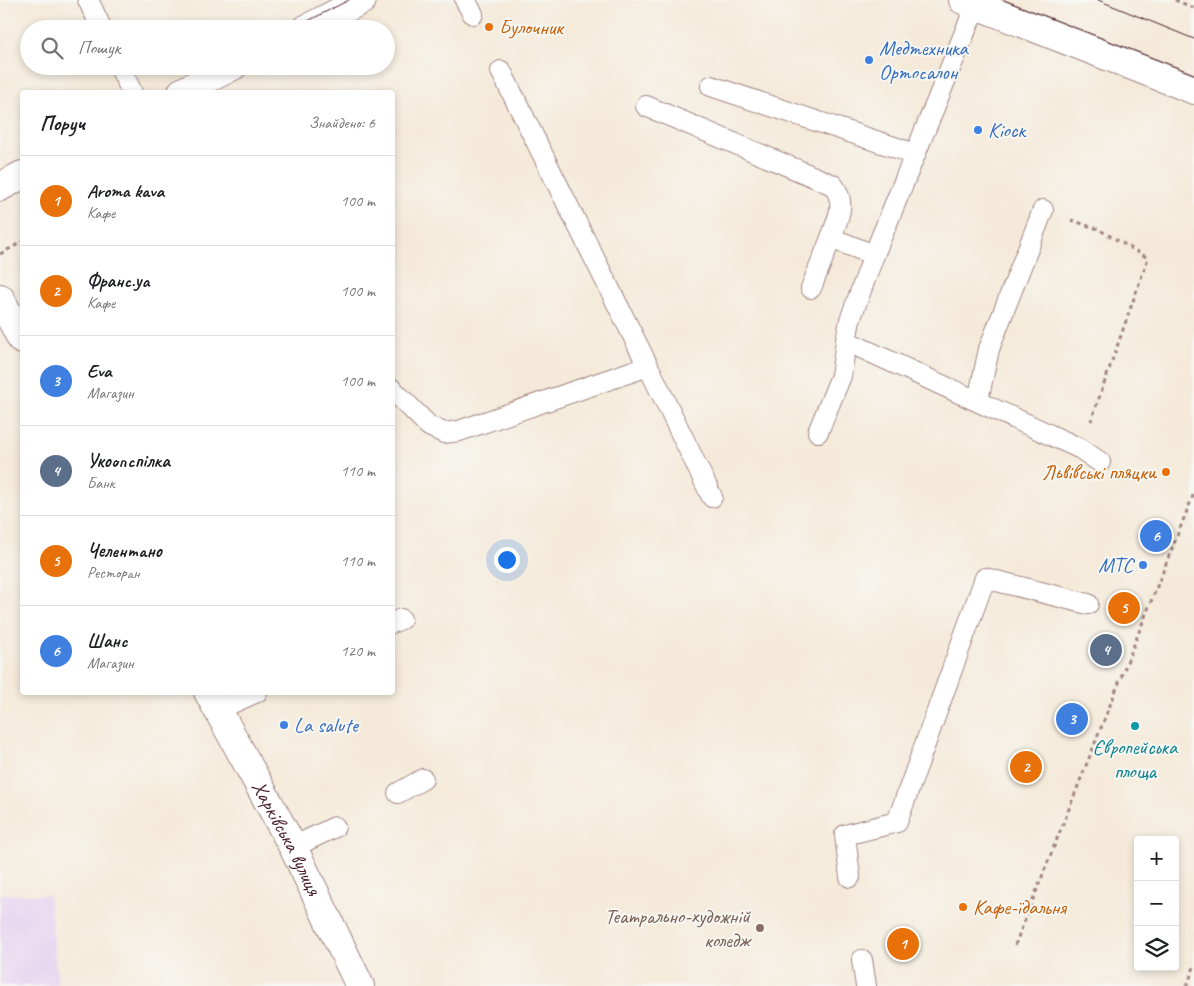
<!DOCTYPE html>
<html lang="uk">
<meta charset="utf-8">
<style>
body{margin:0;font-family:Caveat,sans-serif;background:#f6f6f6;color:#202124}
.controls{position:absolute;right:15px;bottom:15px;display:grid;overflow:hidden;border-radius:5px;box-shadow:0 2px 8px #0003}
.controls button{width:45px;height:45px;display:grid;place-items:center;padding:0;border:0;border-bottom:1px solid #e0e0e0;background:#fff;color:#202124;font:25px sans-serif}
.you{position:absolute;left:506px;top:559px;width:18px;height:18px;margin:-12px;border:4px solid #fff;border-radius:50%;background:#1a73e8;box-shadow:0 0 0 8px #1a73e833}
.badge{display:grid;place-items:center;width:32px;height:32px;border-radius:50%;background:#0b8043;color:#fff;font-size:16px;font-weight:700}
.pin{position:absolute;translate:-50% -50%;border:2px solid #fff;box-shadow:0 1px 5px #0006}
.list{margin:0;padding:0;list-style:none}
h2{display:flex;justify-content:space-between;align-items:center;height:65px;margin:0;padding:0 20px;font-size:21px}
h2 small{font-size:16px;font-weight:400;color:#757577}
.list li{display:grid;grid-template-columns:32px 1fr auto;gap:15px;align-items:center;box-sizing:border-box;height:90px;padding:0 20px;border-top:1px solid #e0e0e0}
.list b{display:block;font-size:19px;white-space:nowrap}
.list p{margin:0;font-size:16px;white-space:nowrap;color:#757577}
.list em{font-size:16px;font-style:normal;color:#757577}
.icon{flex:none;width:28px;height:28px;fill:none;stroke:currentColor;stroke-width:2;stroke-linecap:round;stroke-linejoin:round}
.map{position:relative;flex:none;width:1194px;height:986px;overflow:hidden}
.search{position:absolute;background:#fff;box-shadow:0 2px 8px #0003;left:20px;top:20px;width:375px;height:55px;display:flex;align-items:center;gap:12px;box-sizing:border-box;padding:0 18px;border-radius:28px;color:#757577;font-size:19px}
.panel{position:absolute;background:#fff;box-shadow:0 2px 8px #0003;left:20px;top:90px;width:375px;height:605px;border-radius:5px}
.map>svg:first-child{display:block}
.built{fill:#e6d2f0}
.lines{fill:none;stroke-linecap:round;stroke-linejoin:round}
.service-casing{stroke:#a08482;stroke-width:22}
.minor-casing{stroke:#a08482;stroke-width:30}
.primary-casing{stroke:#a08482;stroke-width:30}
.path{stroke:#a08482;stroke-width:3;stroke-dasharray:4 4;stroke-linecap:butt}
.service{stroke:#fff;stroke-width:20}
.minor{stroke:#fff;stroke-width:28}
.primary{stroke:#fff;stroke-width:28}
.tram{stroke:#4a1f2b;stroke-width:1}
.food-dot{fill:#e8710a;stroke:#f6f6f2;stroke-width:2}
.shop-dot{fill:#3f7fe0;stroke:#f6f6f2;stroke-width:2}
.culture-dot{fill:#0f9aa8;stroke:#f6f6f2;stroke-width:2}
.education-dot{fill:#8d6e63;stroke:#f6f6f2;stroke-width:2}
.labels{text-anchor:middle;dominant-baseline:central;stroke-width:4;stroke-linejoin:round;paint-order:stroke}
.food-label{font-size:21px;fill:#c56008;stroke:#f6f6f2;text-anchor:start}
.shop-label{font-size:21px;fill:#366cbe;stroke:#f6f6f2;text-anchor:start}
.culture-label{font-size:21px;fill:#0d838f;stroke:#f6f6f2}
.street-label{font-size:21px;fill:#4a1f2b;stroke:#f6f6f2}
.education-label{font-size:21px;fill:#785e54;stroke:#f6f6f2;text-anchor:end}
</style>
<div class="map">
<svg width="1194" height="986" viewBox="0 0 1194 986">
<rect width="100%" height="100%" fill="#f6f6f2"/>
<filter id="ink" filterUnits="userSpaceOnUse"><feTurbulence type="fractalNoise" baseFrequency=".02" numOctaves="2"/><feDisplacementMap in="SourceGraphic" scale="10" xChannelSelector="R" yChannelSelector="G"/><feConvolveMatrix kernelMatrix="1 2 1 2 8 2 1 2 1" color-interpolation-filters="sRGB"/></filter>
<filter id="wash" filterUnits="userSpaceOnUse"><feTurbulence type="fractalNoise" baseFrequency=".0096" numOctaves="4" result="noise"/><feDisplacementMap in="SourceGraphic" scale="20" xChannelSelector="R" yChannelSelector="G"/><feGaussianBlur stdDeviation="1.12" result="paint"/><feColorMatrix in="noise" values="0 0 0 0 0 0 0 0 0 0 0 0 0 0 0 0 0 1.4 0 .05"/><feComposite in="paint" operator="in"/></filter>
<g filter="url(#wash)">
<rect width="100%" height="100%" fill="#f5ead9"/>
<path class="built" d="M0,894L49,895L58,986H0Z"/>
</g>
<g filter="url(#ink)">
<g class="lines">
<defs>
<g id="service">
<path d="M88,0L102,29"/>
<path d="M465,0L473,14"/>
<path d="M976,5L874,255L850,320L846,341L1081,449L1100,462"/>
<path d="M119,66L132,92"/>
<path d="M501,71L648,366"/>
<path d="M711,86L915,154"/>
<path d="M646,106L833,185C847,204 838,217 831,238"/>
<path d="M811,288L831,238L874,255"/>
<path d="M392,389L429,426L444,433L459,431L648,366L712,497"/>
<path d="M978,400L989,349L1043,210"/>
<path d="M818,432L841,376L846,341"/>
<path d="M392,623L401,619"/>
<path d="M217,710L257,692"/>
<path d="M398,793L423,779"/>
<path d="M293,847L335,827"/>
<path d="M850,877L845,835L897,822L985,578L1088,604"/>
<path d="M862,960L866,986"/>
</g>
<g id="minor">
<path d="M963,0L1194,90"/>
<path d="M0,298L22,340"/>
<path id="s1" d="M208,692L293,847L360,986"/>
</g>
<g id="primary">
<path d="M306,29L362,0"/>
<path d="M182,92L233,66"/>
<path d="M0,187L22,175"/>
</g>
</defs>
<use href="#service" class="service-casing"/>
<use href="#minor" class="minor-casing"/>
<use href="#primary" class="primary-casing"/>
<g class="path">
<path d="M1175,0L1194,8"/>
<path d="M1071,220L1098,229L1148,258L1091,421"/>
<path d="M0,254L22,242"/>
<path d="M1015,945L1194,493"/>
<path d="M1187,986L1194,967"/>
</g>
<use href="#service" class="service"/>
<use href="#minor" class="minor"/>
<use href="#primary" class="primary"/>
<g class="tram">
<path d="M1004,0L1194,74"/>
<path d="M1098,0L1194,39"/>
<path d="M304,23L349,0"/>
</g>
</g>
</g>
<g class="food-dot">
<circle cx="489" cy="27" r="5"/>
<circle cx="1166" cy="472" r="5"/>
<circle cx="963" cy="907" r="5"/>
</g>
<g class="shop-dot">
<circle cx="869" cy="60" r="5"/>
<circle cx="978" cy="130" r="5"/>
<circle cx="1143" cy="565" r="5"/>
<circle cx="284" cy="725" r="5"/>
</g>
<circle class="culture-dot" cx="1135" cy="726" r="5"/>
<circle class="education-dot" cx="760" cy="928" r="5"/>
<g class="labels">
<g class="food-label">
<text x="499" y="27">Булочник</text>
<text x="1156" y="472" text-anchor="end">Львівські пляцки</text>
<text x="973" y="907">Кафе-їдальня</text>
</g>
<g class="shop-label">
<text x="879" y="48">Медтехника<tspan x="879" dy="24">Ортосалон</tspan></text>
<text x="988" y="130">Кіоск</text>
<text x="1133" y="565" text-anchor="end">МТС</text>
<text x="294" y="725">La salute</text>
</g>
<g class="culture-label">
<text x="1135" y="747">Європейська<tspan x="1135" dy="24">площа</tspan></text>
</g>
<g class="street-label">
<text stroke="none"><textPath href="#s1" startOffset="166">Харківська вулиця</textPath></text>
</g>
<g class="education-label">
<text x="750" y="916">Театрально-художній<tspan x="750" dy="24">коледж</tspan></text>
</g>
</g>
</svg>
<div class="controls">
<button>+</button>
<button>−</button>
<button><svg class="icon" aria-label="layers" viewBox="0 0 24 24"><path d="M12 4l9 5-9 5-9-5zM3 14l9 5 9-5"/></svg></button>
</div>
<div class="you"></div>
<div class="pin badge" style="left:903px;top:944px;background:#e8710a">1</div>
<div class="pin badge" style="left:1026px;top:767px;background:#e8710a">2</div>
<div class="pin badge" style="left:1072px;top:719px;background:#3f7fe0">3</div>
<div class="pin badge" style="left:1106px;top:650px;background:#5c6f8a">4</div>
<div class="pin badge" style="left:1124px;top:608px;background:#e8710a">5</div>
<div class="pin badge" style="left:1156px;top:536px;background:#3f7fe0">6</div>
<div class="search"><svg class="icon" aria-label="search" viewBox="0 0 24 24"><circle cx="10" cy="10" r="6"/><path d="M15 15l6 6"/></svg>Пошук</div>
<section class="panel">
<h2>Поруч<small>Знайдено: 6</small></h2>
<ul class="list">
<li><span class="badge" style="background:#e8710a">1</span><div><b>Aroma kava</b><p>Кафе</p></div><em>100 m</em></li>
<li><span class="badge" style="background:#e8710a">2</span><div><b>Франс.уа</b><p>Кафе</p></div><em>100 m</em></li>
<li><span class="badge" style="background:#3f7fe0">3</span><div><b>Eva</b><p>Магазин</p></div><em>100 m</em></li>
<li><span class="badge" style="background:#5c6f8a">4</span><div><b>Укоопспілка</b><p>Банк</p></div><em>110 m</em></li>
<li><span class="badge" style="background:#e8710a">5</span><div><b>Челентано</b><p>Ресторан</p></div><em>110 m</em></li>
<li><span class="badge" style="background:#3f7fe0">6</span><div><b>Шанс</b><p>Магазин</p></div><em>120 m</em></li>
</ul>
</section>
</div>
